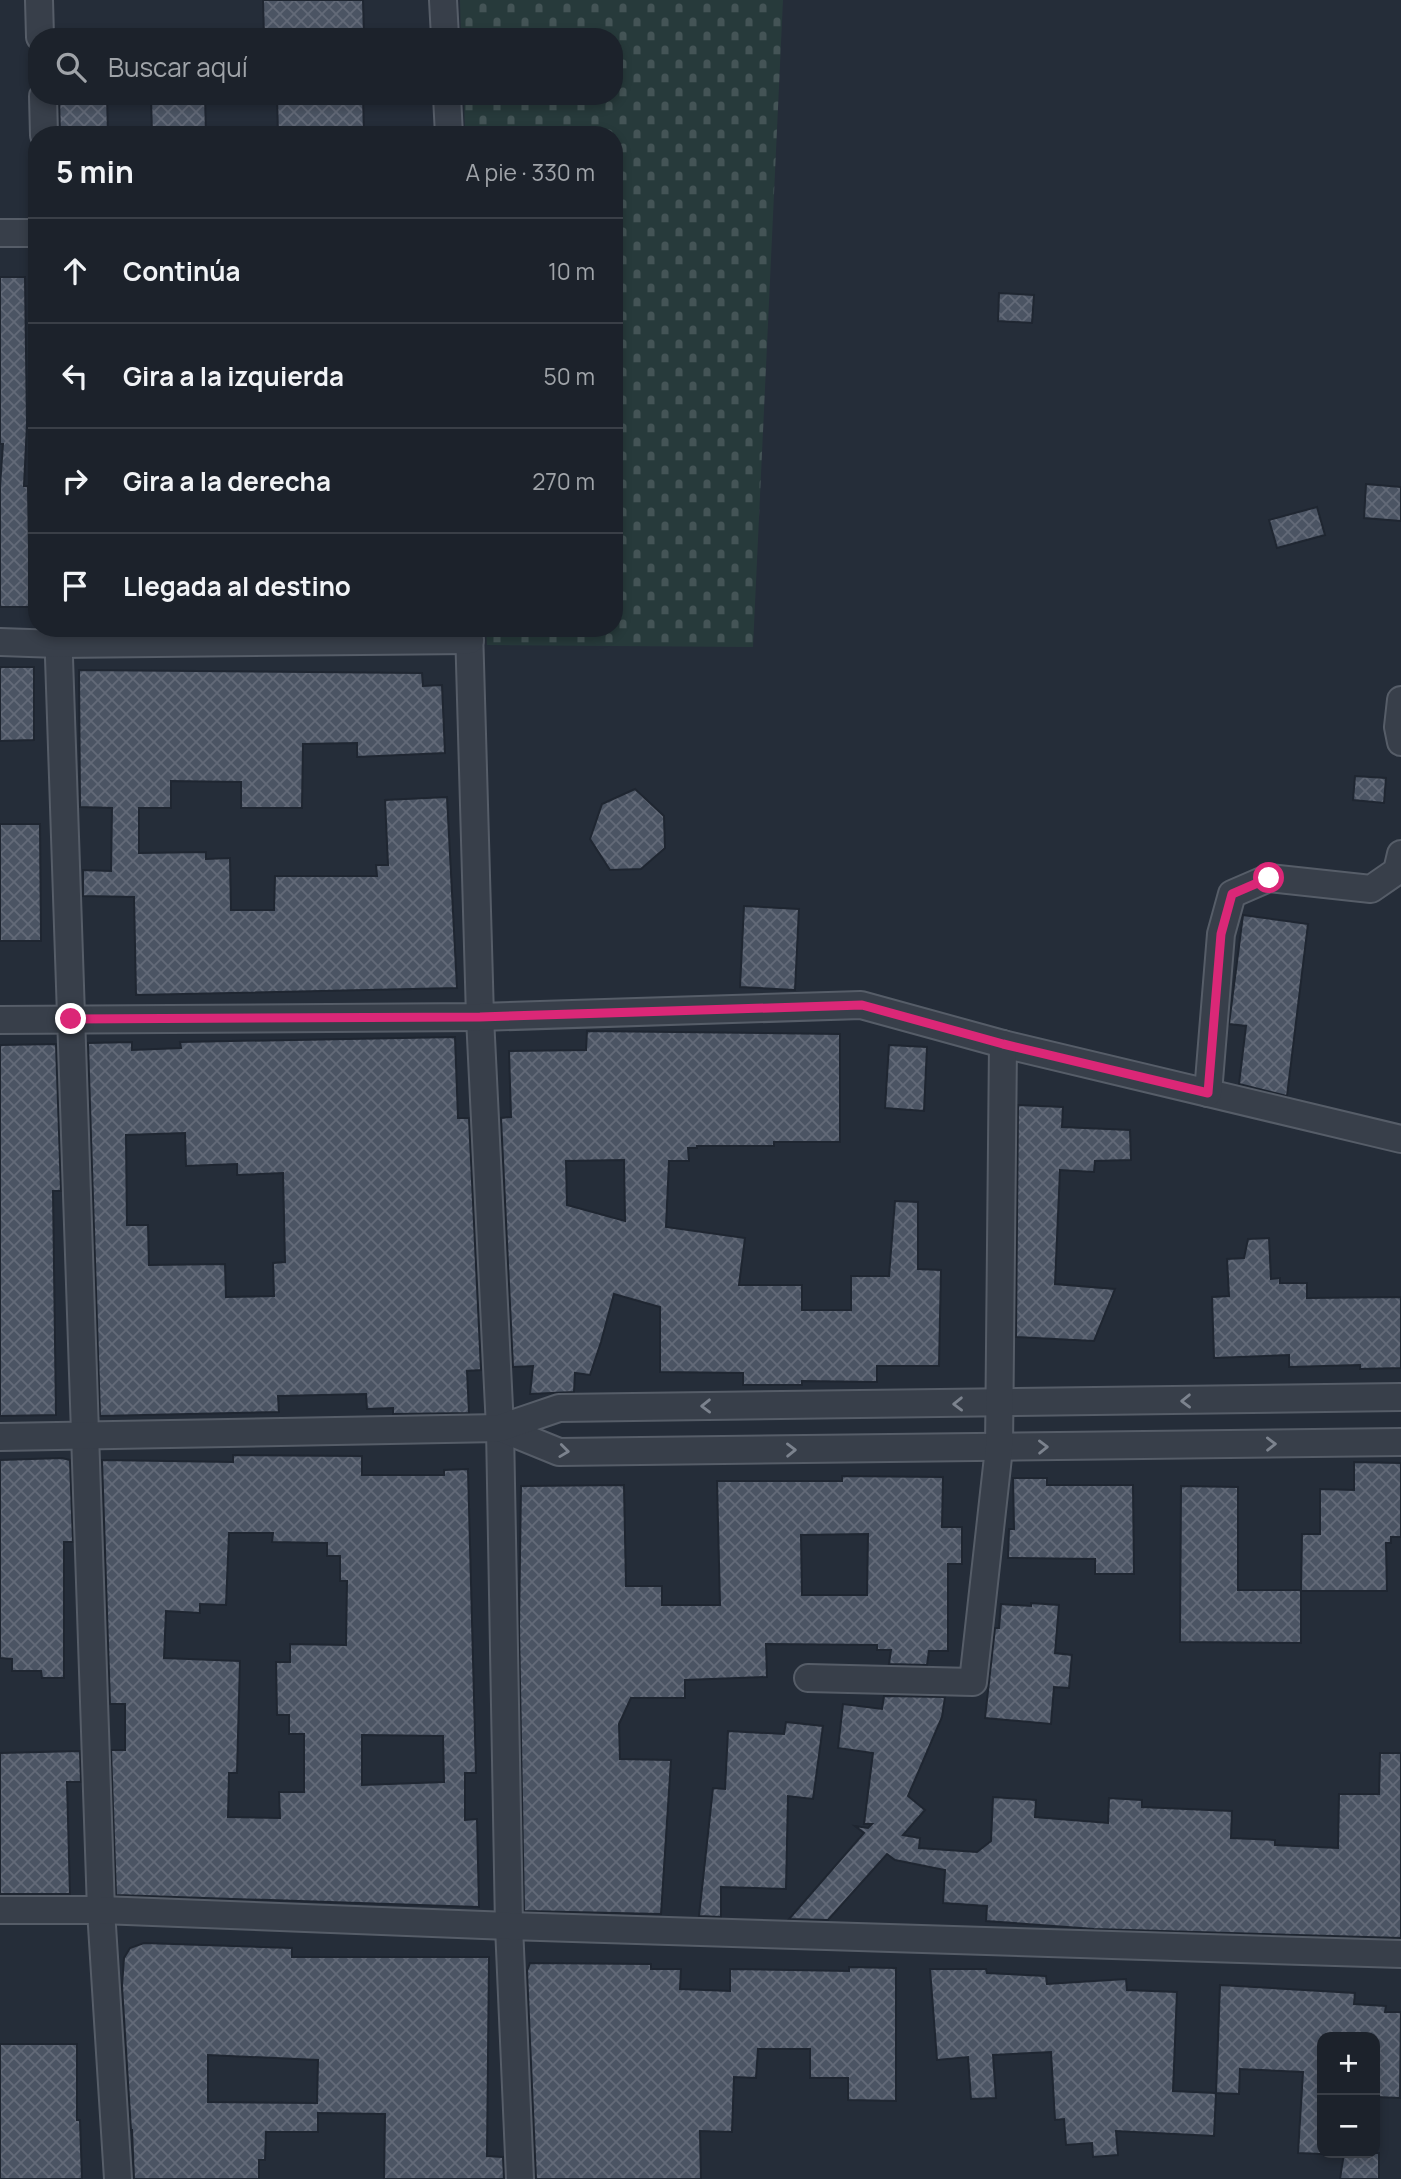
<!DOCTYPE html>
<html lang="es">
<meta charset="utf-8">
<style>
body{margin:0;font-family:Manrope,sans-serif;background:#292f37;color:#f1f3f6}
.controls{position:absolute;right:21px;bottom:21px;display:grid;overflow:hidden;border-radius:14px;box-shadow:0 4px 10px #0003}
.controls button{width:63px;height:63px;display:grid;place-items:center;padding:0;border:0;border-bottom:2px solid #3a3f47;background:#1c222b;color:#f1f3f6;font:35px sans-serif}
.stop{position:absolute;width:21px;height:21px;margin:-16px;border:5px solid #db2777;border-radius:50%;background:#fff}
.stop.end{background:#db2777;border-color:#fff;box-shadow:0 2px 7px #0008}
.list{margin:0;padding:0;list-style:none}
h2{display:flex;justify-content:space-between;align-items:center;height:91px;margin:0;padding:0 28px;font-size:30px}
h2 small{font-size:23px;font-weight:400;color:#a0a4a9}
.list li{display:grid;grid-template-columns:46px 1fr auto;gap:21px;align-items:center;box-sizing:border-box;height:105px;padding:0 28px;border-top:2px solid #3a3f47}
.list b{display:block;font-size:26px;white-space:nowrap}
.list em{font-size:23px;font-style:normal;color:#a0a4a9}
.icon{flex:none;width:38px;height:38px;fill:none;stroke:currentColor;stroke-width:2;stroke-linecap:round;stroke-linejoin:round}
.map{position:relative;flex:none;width:1401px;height:2179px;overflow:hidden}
.search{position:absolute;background:#1c222b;box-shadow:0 4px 10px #0003;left:28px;top:28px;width:595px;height:77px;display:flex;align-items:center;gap:18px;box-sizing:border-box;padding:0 24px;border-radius:28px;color:#a0a4a9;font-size:26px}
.panel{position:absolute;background:#1c222b;box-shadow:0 4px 10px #0003;left:28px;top:126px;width:595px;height:511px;border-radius:28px}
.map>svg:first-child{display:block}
.cemetery{fill:url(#cemetery-stones)}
.building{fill:url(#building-cross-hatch);stroke:#1f2631;stroke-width:2;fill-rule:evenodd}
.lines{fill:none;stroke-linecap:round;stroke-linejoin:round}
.minor-casing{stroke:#565d68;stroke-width:30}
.minor{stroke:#383f4a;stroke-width:26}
.oneway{stroke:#7c838e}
.route{stroke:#db2777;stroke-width:9}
</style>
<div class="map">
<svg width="1401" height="2179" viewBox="0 0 1401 2179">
<defs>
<pattern id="cemetery-stones" width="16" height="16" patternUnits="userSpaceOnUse" patternTransform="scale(1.75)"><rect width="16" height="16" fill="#273a3b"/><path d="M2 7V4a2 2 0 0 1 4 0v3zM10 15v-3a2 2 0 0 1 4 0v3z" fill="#445456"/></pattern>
<pattern id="building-cross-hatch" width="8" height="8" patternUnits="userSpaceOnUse" patternTransform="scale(1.75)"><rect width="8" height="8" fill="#4b5463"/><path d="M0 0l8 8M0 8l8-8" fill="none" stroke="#636a78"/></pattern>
</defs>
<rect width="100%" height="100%" fill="#252d39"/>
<path class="cemetery" d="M460,0H783L753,647L487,645L486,628H614V135H465L464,96H614V37H461Z"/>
<g class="building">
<path d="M263,0H363L364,37H264Z"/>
<path d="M59,96H107L108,135H60Z"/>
<path d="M151,96H205L206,135H152Z"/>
<path d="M277,96H363L364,135H278Z"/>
<path d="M0,277H25L27,424L24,486H28L30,607H0V486L3,444H0Z"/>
<path d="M999,293L1034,295L1032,323L998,321Z"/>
<path d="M1366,484L1401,487V521L1364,518Z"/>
<path d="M1317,507L1325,535L1277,548L1269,520Z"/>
<path d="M0,667H34V740L0,741Z"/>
<path d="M79,670L422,673L423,686L442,685L445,753L357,757V743L303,744L302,808H241V782L171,781V808H139V853L206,852V859L230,858L231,910H274L275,876H377L376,865H388L385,800L447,797L457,988L136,995L134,897L83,896V870L111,871L112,808L80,807Z"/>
<path d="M1355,776L1386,778L1384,803L1353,800Z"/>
<path d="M635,789L664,816L665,848L641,869L610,870L590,839L602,804Z"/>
<path d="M0,824H40L41,941H0Z"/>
<path d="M744,906L799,909L795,990L740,987Z"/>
<path d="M1243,915L1308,924L1287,1096L1239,1084L1246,1026L1229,1024Z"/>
<path d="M587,1031L840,1034V1142H774V1146H697V1148H688L689,1161H669L666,1227L745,1238L739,1285H802V1310H851V1276H889L895,1201L918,1202V1269L941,1270L939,1366H877V1382L802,1381V1385H743V1373L660,1372V1307L614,1294L601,1342L590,1375L575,1373L574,1392L530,1394L533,1366L513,1367L501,1118L511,1117L509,1051L586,1050ZM624,1160L625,1221L567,1205L566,1161Z"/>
<path d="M455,1037L458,1118H469L481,1370L467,1371L469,1413L393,1414V1408L367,1409L366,1394L278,1396L279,1412L100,1416L88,1043L132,1042V1050L181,1048L180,1042ZM185,1133L186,1166L237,1164V1175L283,1173L285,1262L273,1263L274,1296L226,1297L225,1264L149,1265L148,1225H127L126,1135Z"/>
<path d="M56,1044L61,1191H53L56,1415L0,1416V1045Z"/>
<path d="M889,1045L927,1047L924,1111L885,1108Z"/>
<path d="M1018,1105L1063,1107L1062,1127L1130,1130L1131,1160L1095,1161L1094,1172L1060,1170L1055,1284L1115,1289L1094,1341L1016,1337Z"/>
<path d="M1269,1238L1271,1279L1280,1278V1283H1307V1298L1401,1297V1368L1360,1369V1365L1289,1367V1355L1214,1358L1212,1297L1229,1296L1227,1259L1244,1258L1248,1239Z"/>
<path d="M233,1455L362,1456V1475H444V1470L468,1469L476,1773H465V1820L477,1819L479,1907L116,1895L111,1750H125V1704H110L102,1460L233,1462ZM229,1533H273L272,1542L327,1543V1556H340V1581H347L346,1645L290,1644V1662H276L277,1715H289V1734H304V1792H279L280,1818L228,1817L229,1773H237L240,1661L164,1658L166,1611L200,1613V1604L226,1605ZM362,1735L443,1736L444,1782L362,1785Z"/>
<path d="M62,1458L70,1460L73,1542H64V1678H42L41,1671H12V1659L0,1658V1460Z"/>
<path d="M1354,1462L1401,1463V1537H1391V1543H1386L1387,1591H1301V1643L1180,1642L1181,1486L1238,1487V1590H1301L1302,1534H1320V1489L1354,1490Z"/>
<path d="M842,1476L943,1477L942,1527H962V1564H948V1651H929L927,1665L889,1664L891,1650H877V1645L766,1644L767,1677L685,1680V1698H631L619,1724L620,1759L671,1760L661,1914L524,1911L519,1626L521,1486L624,1485L626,1586H662V1605H720L717,1481H842ZM868,1534L867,1595H802L801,1535Z"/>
<path d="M1013,1478H1047V1485H1133L1134,1574H1095V1559L1008,1558L1009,1529H1014Z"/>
<path d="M1031,1603L1059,1605L1055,1653L1072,1655L1069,1688L1054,1687L1051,1724L985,1718L995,1628H999L1001,1604L1031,1606Z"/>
<path d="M884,1696L945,1697L942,1717L908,1796L925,1810L903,1835L920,1838L919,1848L977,1852L991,1841L993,1797L1036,1800L1035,1817L1108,1823L1109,1798L1142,1800V1807L1232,1811L1231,1838L1275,1840V1845L1338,1848L1339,1794H1379L1380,1753H1401V1938L1094,1929L986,1921L987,1906L943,1903L945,1870L895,1860L887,1854L828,1920L789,1919L864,1833L855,1826L868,1828L872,1824H864L873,1753L838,1748L843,1704L882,1709Z"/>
<path d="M786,1722L823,1726L813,1799L788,1796L786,1889L721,1887V1917L699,1916L713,1788L725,1789L728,1731L784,1734Z"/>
<path d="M80,1751L81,1782H67L70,1894H0V1753Z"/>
<path d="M144,1943L292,1948V1957H489L487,2156L503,2157L504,2179H384L385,2114L318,2113V2132H266L265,2160H259V2179H134L132,2130H131L122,1986L124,1958L130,1948ZM208,2055L318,2060L317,2103L208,2102Z"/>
<path d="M530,1963L651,1964V1969H681L680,1989L730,1991V1969L849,1971V1967L896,1968V2101L848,2100V2078H810V2049H758L756,2078L734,2077L732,2132L700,2131L701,2179H536L527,1971Z"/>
<path d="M930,1969H986L987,1973L1046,1976L1047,1984L1126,1979L1127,1990L1177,1992L1173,2091L1216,2093L1214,2136L1116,2131L1118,2155L1093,2157L1092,2143L1066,2145L1064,2119L1055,2120L1051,2052L993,2055L996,2098L971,2099L968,2057L937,2060Z"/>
<path d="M1220,1985L1355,1993L1354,2004L1386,2006L1385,2012H1401L1400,2098L1375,2097V2037H1322V2154L1298,2153L1303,2072L1240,2069L1239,2094L1216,2093Z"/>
<path d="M0,2044H77V2120H80L82,2179H0Z"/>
<path d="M1344,2153H1379V2179H1340Z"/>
</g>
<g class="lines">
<defs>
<g id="minor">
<path d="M39,0L40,37"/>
<path d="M443,0L445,37"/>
<path d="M43,96L44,135"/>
<path d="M447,96L449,135"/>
<path d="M0,233H37"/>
<path d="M58,628L101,1910L118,2179"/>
<path d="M469,628L480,1017L500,1428L509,1926L520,2179"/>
<path d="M0,642L58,644L470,640"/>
<path d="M1401,700L1398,727L1401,742"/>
<path d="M0,1020L480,1017L861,1005L1003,1044L1401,1139"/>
<path d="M1208,1093L1221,934L1232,894L1269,878L1371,889L1397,871L1401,854"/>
<path d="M500,1428L559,1452L1401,1442"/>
<path d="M0,1437L500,1428L559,1408L1401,1397"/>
<path d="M808,1678L973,1682L999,1448L1003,1044"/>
<path d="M0,1910H101L509,1926L1401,1954"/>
</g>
</defs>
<use href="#minor" class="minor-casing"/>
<use href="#minor" class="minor"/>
</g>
<defs><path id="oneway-chevron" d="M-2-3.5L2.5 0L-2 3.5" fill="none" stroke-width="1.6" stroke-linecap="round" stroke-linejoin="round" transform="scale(1.75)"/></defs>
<g class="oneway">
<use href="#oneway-chevron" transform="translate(1186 1401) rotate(179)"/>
<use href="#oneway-chevron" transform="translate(958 1404) rotate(179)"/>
<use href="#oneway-chevron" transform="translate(706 1406) rotate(179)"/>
<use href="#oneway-chevron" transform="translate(1271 1444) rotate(-1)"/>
<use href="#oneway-chevron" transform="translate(1043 1447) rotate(-1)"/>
<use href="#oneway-chevron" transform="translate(791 1450) rotate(-1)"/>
<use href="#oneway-chevron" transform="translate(564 1451) rotate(7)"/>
</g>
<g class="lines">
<path class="route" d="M71,1019L480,1017L862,1005L1003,1044L1208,1093L1221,934L1232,894L1269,878"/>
</g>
</svg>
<div class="controls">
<button>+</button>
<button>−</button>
</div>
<div class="stop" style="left:1269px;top:878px"></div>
<div class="stop end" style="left:71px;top:1019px"></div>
<div class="search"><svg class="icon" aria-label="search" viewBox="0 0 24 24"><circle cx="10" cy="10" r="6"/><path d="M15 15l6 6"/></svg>Buscar aquí</div>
<section class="panel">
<h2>5 min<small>A pie · 330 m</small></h2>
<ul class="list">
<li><svg class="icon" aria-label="ahead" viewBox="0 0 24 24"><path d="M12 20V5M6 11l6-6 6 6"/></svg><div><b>Continúa</b></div><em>10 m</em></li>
<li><svg class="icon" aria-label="left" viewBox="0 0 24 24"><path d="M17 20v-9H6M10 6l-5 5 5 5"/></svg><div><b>Gira a la izquierda</b></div><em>50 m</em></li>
<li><svg class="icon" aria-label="right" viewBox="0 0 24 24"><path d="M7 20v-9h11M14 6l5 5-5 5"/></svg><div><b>Gira a la derecha</b></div><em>270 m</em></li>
<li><svg class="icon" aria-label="arrive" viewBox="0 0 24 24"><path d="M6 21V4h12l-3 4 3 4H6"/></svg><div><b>Llegada al destino</b></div></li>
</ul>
</section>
</div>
